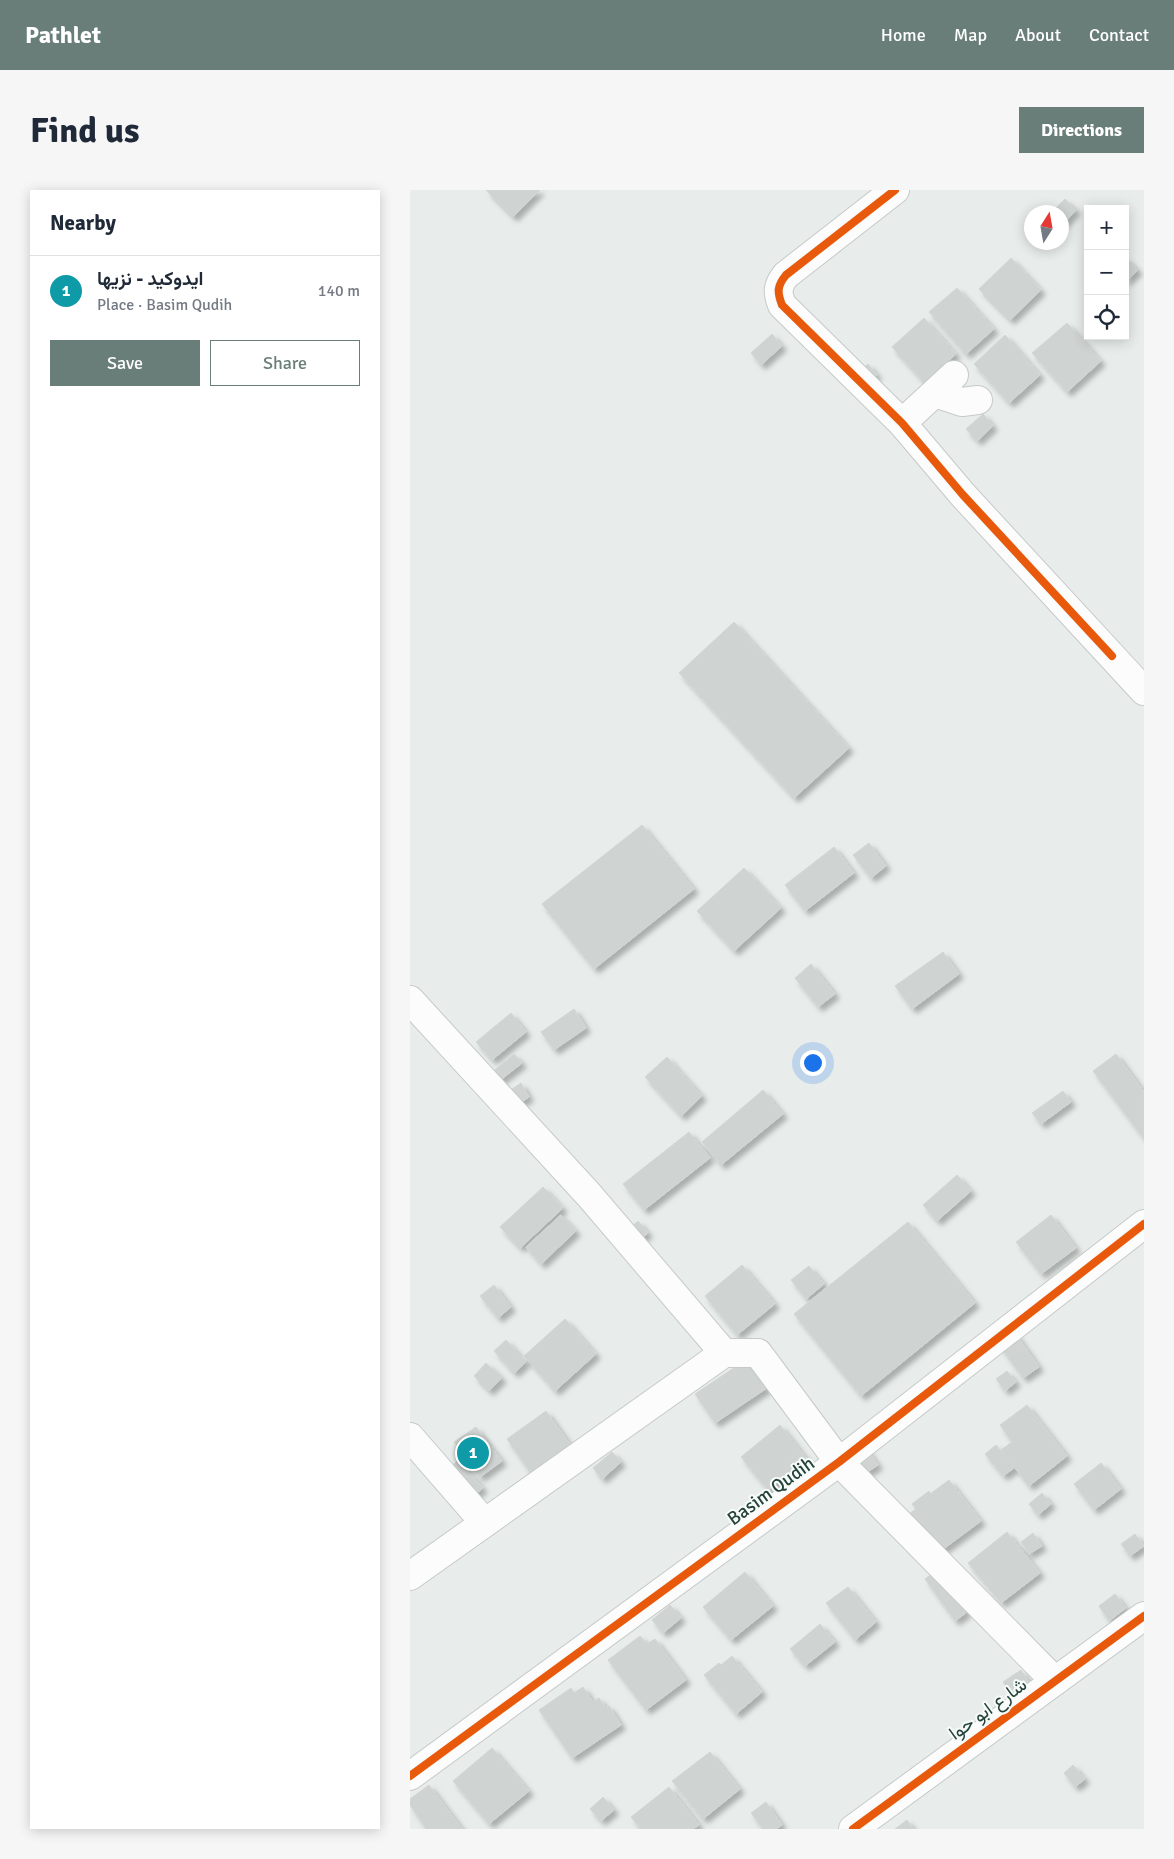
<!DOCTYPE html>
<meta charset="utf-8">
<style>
body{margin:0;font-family:Signika,Vazirmatn,sans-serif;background:#f6f6f7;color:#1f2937}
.controls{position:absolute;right:15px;top:15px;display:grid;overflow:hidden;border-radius:0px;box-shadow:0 2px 12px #0003}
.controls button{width:45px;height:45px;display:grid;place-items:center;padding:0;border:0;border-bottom:1px solid #e0e1e3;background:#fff;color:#1f2937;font:25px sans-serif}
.compass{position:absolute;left:614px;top:15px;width:45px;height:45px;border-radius:50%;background:#fff;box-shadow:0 2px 12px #0003;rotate:11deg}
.you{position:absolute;left:402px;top:872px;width:18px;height:18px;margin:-12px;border:4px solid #fff;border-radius:50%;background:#1a73e8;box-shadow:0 0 0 8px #1a73e833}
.badge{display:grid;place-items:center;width:32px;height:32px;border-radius:50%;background:#697e78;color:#fff;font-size:16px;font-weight:700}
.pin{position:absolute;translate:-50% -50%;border:2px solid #fff;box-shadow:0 1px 5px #0006}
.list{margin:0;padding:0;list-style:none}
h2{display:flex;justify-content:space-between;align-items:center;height:65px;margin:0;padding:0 20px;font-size:21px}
h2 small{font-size:16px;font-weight:400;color:#747a83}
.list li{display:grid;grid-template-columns:32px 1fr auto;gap:15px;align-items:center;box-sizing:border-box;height:70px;padding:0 20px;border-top:1px solid #e0e1e3}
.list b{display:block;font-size:19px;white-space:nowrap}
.list p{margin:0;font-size:16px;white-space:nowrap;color:#747a83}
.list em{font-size:16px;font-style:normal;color:#747a83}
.actions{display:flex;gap:10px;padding:15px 20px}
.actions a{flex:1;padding:11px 0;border:1px solid #697e78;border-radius:0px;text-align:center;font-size:18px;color:#697e78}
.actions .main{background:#697e78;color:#fff}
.icon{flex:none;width:28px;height:28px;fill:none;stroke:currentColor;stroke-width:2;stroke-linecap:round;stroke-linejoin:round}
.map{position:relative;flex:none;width:734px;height:1639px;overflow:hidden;border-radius:0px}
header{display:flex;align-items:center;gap:30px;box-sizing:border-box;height:70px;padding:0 25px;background:#697e78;color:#fff}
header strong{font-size:24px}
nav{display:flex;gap:28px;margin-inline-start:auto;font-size:18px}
.intro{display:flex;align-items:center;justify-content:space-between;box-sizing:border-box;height:120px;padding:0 30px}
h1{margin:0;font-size:35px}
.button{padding:12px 22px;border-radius:0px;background:#697e78;color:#fff;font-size:18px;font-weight:700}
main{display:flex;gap:30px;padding:0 30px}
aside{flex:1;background:#fff;border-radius:0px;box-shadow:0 2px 12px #0003}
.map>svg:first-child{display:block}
.building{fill:#cfd4d2;stroke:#d1d6d4;filter:url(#shadow)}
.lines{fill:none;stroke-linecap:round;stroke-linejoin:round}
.minor-casing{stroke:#c5cac8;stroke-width:30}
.minor{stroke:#fcfcfc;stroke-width:28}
.cycleway-casing{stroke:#f7fbf9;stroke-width:11}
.cycleway{stroke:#e8590c;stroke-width:8}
.labels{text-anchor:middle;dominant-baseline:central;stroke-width:4;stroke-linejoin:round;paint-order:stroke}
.street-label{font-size:19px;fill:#24423a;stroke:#f7fbf9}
</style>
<header>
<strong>Pathlet</strong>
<nav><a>Home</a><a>Map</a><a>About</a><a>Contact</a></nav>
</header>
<div class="intro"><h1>Find us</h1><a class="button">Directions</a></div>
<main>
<aside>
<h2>Nearby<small></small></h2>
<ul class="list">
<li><span class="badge" style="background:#0f9aa8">1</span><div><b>ايدوكيد - نزيها</b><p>Place · Basim Qudih</p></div><em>140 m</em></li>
</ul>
<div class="actions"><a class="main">Save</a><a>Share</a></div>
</aside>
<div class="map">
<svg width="734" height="1639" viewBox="0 0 734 1639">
<defs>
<filter id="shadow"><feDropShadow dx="4.5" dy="4.5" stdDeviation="2.5" flood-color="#0004"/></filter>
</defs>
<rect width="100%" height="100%" fill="#e8edeb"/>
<g class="building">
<path d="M76,0H130L103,27Z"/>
<path d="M655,9L666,20L652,35V22H642Z"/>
<path d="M715,67L728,80L715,92Z"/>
<path d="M601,68L631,100L600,130L569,99Z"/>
<path d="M547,98L584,139L556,164L519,122Z"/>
<path d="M514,128L546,164L514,192L482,157Z"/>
<path d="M657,133L691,171L657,202L622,163Z"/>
<path d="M362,144L372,156L351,175L341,163Z"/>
<path d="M595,145L630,185L599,213L564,174Z"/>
<path d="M458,174L467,185L456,195L446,184Z"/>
<path d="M573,224L583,236L567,251L556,239Z"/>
<path d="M324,432L439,558L384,608L269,483Z"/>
<path d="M232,635L284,699L184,779L132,714Z"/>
<path d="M459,653L476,676L461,688L443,665Z"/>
<path d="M424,657L444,683L395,721L375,695Z"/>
<path d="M334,678L371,718L324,761L287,721Z"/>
<path d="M533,762L549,784L502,819L485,796Z"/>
<path d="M401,774L425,804L408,817L385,788Z"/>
<path d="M164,819L176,838L144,860L131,842Z"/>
<path d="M101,823L116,842L82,870L66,852Z"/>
<path d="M104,864L112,873L88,892L81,883Z"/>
<path d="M706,864L734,902V949L683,881Z"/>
<path d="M257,867L292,906L271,926L235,887Z"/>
<path d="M111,893L119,907L105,916L96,903Z"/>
<path d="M353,900L373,924L311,975L292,952Z"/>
<path d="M653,901L661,912L631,934L622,923Z"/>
<path d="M279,942L300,968L234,1020L213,994Z"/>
<path d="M547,985L561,1001L527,1031L513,1015Z"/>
<path d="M133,997L153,1018L110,1058L90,1037Z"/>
<path d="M151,1025L166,1041L131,1074L116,1057Z"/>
<path d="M641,1025L666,1058L631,1084L606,1052Z"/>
<path d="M228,1031L238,1043L226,1053L216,1041Z"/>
<path d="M498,1032L565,1113L451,1206L384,1124Z"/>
<path d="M332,1075L365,1114L327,1145L295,1106Z"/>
<path d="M399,1076L414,1094L396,1109L381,1090Z"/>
<path d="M84,1095L101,1117L88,1128L70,1106Z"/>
<path d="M155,1129L186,1164L145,1201L114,1166Z"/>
<path d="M605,1143L629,1177L613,1188L589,1155Z"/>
<path d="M96,1150L116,1172L104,1183L84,1161Z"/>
<path d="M337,1169L357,1198L305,1233L285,1204Z"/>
<path d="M76,1173L92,1188L79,1201L64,1186Z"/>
<path d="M597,1181L606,1192L595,1201L586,1189Z"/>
<path d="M617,1215L657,1266L619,1296L591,1260L602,1252L590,1235Z"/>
<path d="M136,1221L164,1260L124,1288L97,1249Z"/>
<path d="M370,1235L397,1269L358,1300L331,1267Z"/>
<path d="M66,1237L92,1271L70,1287L44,1252Z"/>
<path d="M586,1255L604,1278L593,1286L575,1264Z"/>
<path d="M457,1259L468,1275L450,1287L439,1272Z"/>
<path d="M202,1262L211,1272L192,1289L183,1278Z"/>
<path d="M48,1270L73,1298L60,1309L36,1282Z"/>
<path d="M691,1273L711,1299L684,1320L664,1294Z"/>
<path d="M539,1290L571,1331L528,1363L499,1324L506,1319L502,1314L519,1301L520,1304Z"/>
<path d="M632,1303L641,1314L628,1325L619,1314Z"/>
<path d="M597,1342L630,1383L591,1413L558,1373Z"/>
<path d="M623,1343L632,1356L619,1364L611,1352Z"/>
<path d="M725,1344L734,1356L720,1366L711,1354Z"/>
<path d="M527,1380L557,1422L545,1431L515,1389Z"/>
<path d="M335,1382L363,1416L321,1450L293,1417Z"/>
<path d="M438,1397L466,1432L445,1450L416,1413Z"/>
<path d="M705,1404L716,1418L699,1431L689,1416Z"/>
<path d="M260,1415L271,1428L253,1443L242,1430Z"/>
<path d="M410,1434L425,1452L395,1476L380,1459Z"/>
<path d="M230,1446L237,1454L245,1449L276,1490L236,1520L198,1470Z"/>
<path d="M322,1466L352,1502L326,1524L294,1485L309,1473L311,1475Z"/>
<path d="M611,1480L619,1492L601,1504L593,1492Z"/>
<path d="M173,1497L183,1512L189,1508L196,1518L199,1516L211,1535L162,1568L129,1520L161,1498L164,1503Z"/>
<path d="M82,1558L119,1601L79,1634L43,1591Z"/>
<path d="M300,1562L330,1599L293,1629L262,1591Z"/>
<path d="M663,1575L675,1589L665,1597L654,1583Z"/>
<path d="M19,1595L52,1639H16L0,1615V1609Z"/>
<path d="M259,1597L289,1635L283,1639H231L221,1627Z"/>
<path d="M193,1607L204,1620L191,1631L180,1619Z"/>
<path d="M356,1612L372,1635L366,1639H353L341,1623Z"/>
<path d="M497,1630L503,1639H485Z"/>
</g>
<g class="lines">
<defs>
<g id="minor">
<path d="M485,0L376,85C367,96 367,102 372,115L492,233L553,305L734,501"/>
<path d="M525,203L552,212L568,210"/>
<path d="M492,233L544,185"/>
<path d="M0,810L179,1005L314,1163H348L429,1272L645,1491"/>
<path d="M0,1247L74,1332"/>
<path d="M0,1386L314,1163"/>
<path d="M0,1586L429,1272L734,1034"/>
<path d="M443,1639L734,1426"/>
</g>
</defs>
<use href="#minor" class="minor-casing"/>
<use href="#minor" class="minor"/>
<defs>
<g id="cycleway">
<path d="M485,0L376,85C367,96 367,102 372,115L492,233L553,305L702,466"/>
<path d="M0,1586L429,1272L734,1034"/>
<path d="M443,1639L734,1426"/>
</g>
</defs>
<use href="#cycleway" class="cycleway-casing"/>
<use href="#cycleway" class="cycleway"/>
</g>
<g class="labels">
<g class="street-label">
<text transform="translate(361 1301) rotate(-36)">Basim Qudih</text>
<text transform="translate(578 1519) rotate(-36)">شارع ابو حوا</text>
</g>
</g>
</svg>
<div class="controls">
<button>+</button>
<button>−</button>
<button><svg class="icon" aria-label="locate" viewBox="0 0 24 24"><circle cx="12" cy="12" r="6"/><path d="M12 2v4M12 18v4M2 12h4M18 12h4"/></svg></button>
</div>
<svg class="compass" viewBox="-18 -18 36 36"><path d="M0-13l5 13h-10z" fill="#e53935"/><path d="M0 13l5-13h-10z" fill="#747a83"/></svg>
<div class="you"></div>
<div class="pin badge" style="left:63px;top:1263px;background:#0f9aa8">1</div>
</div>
</main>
